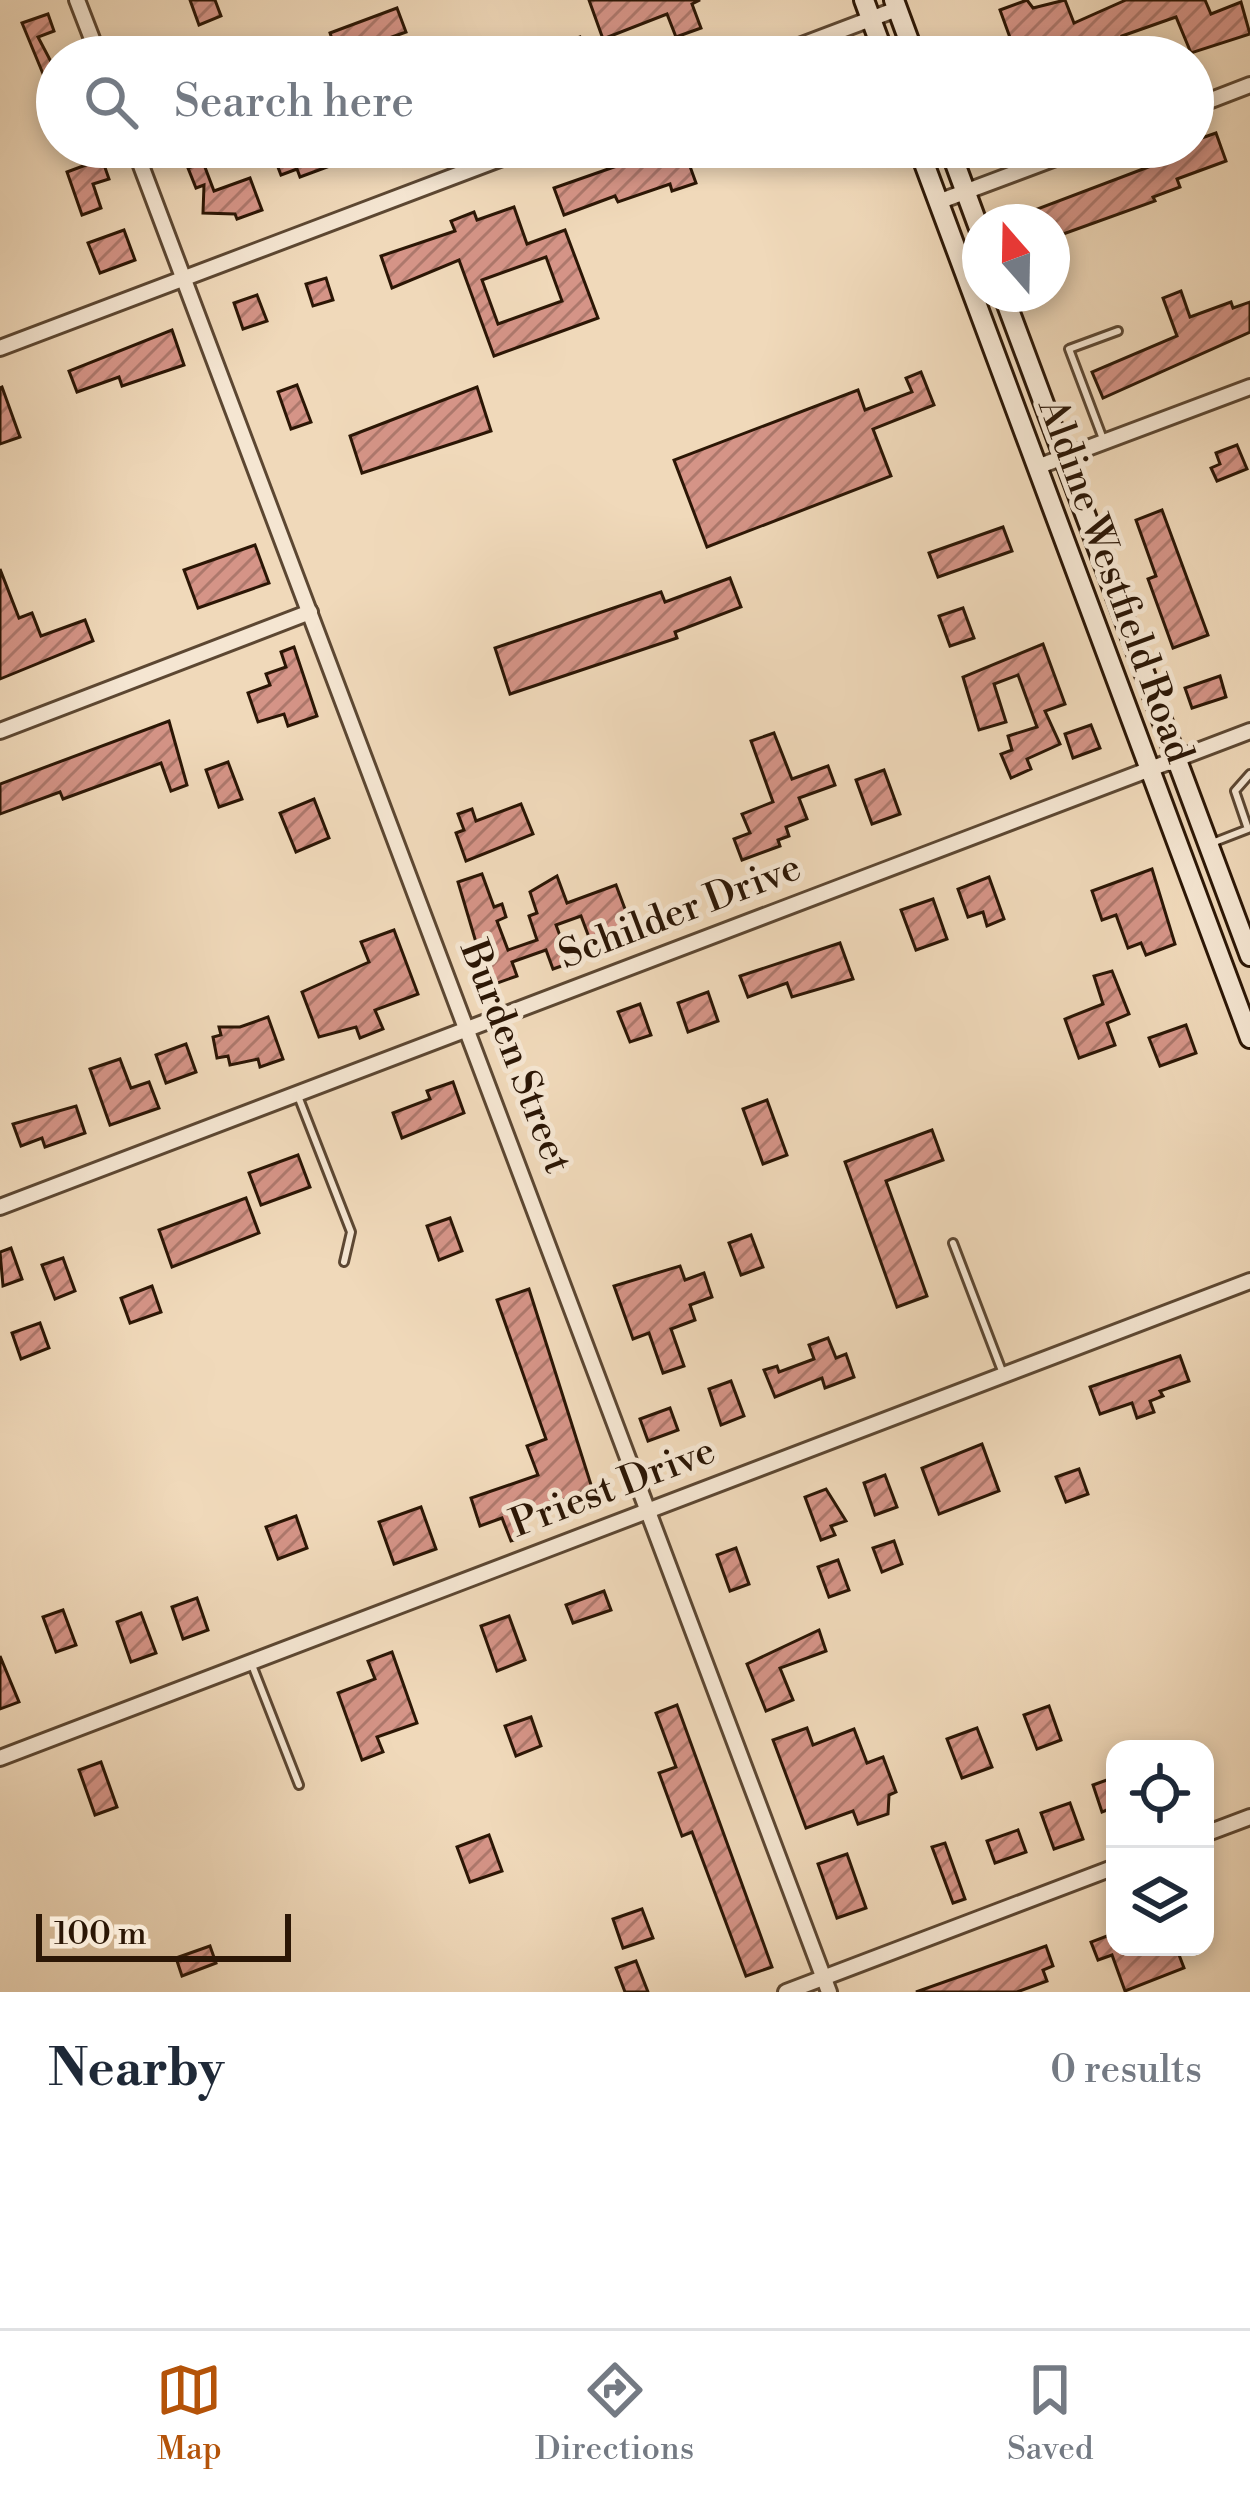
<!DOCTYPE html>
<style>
body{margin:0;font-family:"Libre Bodoni",serif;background:#f2f2f3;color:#1f2937}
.controls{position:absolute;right:36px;bottom:36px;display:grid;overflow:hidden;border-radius:24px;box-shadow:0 6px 18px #0003}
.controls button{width:108px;height:108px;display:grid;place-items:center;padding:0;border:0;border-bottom:3px solid #e0e1e3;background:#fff;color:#1f2937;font:60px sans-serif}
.compass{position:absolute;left:962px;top:204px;width:108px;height:108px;border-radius:50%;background:#fff;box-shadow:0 6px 18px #0003;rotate:340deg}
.scale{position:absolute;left:36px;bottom:30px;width:255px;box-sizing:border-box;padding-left:12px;border:6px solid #2b1605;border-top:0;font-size:33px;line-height:42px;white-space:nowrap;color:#2b1605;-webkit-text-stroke:9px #f5e6d2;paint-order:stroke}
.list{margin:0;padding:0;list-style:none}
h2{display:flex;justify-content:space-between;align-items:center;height:156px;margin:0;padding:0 48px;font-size:51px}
h2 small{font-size:39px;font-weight:400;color:#747a83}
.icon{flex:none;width:66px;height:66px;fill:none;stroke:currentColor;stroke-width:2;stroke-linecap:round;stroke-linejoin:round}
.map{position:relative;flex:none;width:1250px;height:1992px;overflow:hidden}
.search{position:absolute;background:#fff;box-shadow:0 6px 18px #0003;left:36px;right:36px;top:36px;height:132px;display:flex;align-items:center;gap:30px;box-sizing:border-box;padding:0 42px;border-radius:66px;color:#747a83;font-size:45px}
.sheet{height:336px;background:#fff}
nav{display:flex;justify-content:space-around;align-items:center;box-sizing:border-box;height:168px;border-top:3px solid #e0e1e3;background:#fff;font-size:33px;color:#747a83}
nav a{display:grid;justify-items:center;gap:6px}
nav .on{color:#b45309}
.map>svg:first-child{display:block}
.building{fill:url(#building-hatch);stroke:#2b1605;stroke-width:3;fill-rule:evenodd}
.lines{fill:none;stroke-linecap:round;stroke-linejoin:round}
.lane-casing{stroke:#5c4732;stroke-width:12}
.street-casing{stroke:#5c4732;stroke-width:20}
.secondary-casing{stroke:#2b1605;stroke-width:24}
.lane{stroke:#f5e6d2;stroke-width:6}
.street{stroke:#f5e6d2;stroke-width:14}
.secondary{stroke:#f5e6d2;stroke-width:18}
.labels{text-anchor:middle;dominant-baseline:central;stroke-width:10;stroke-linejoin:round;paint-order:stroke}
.street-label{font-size:39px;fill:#2b1605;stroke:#f5e6d2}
</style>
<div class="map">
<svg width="1250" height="1992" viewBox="0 0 1250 1992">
<defs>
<pattern id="building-hatch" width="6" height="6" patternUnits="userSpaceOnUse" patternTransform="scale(3)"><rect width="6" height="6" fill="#d59487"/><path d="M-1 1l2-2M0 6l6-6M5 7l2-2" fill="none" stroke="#ad786c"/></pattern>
</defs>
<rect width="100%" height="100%" fill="#f0d9ba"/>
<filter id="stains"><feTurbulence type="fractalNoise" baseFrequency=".00167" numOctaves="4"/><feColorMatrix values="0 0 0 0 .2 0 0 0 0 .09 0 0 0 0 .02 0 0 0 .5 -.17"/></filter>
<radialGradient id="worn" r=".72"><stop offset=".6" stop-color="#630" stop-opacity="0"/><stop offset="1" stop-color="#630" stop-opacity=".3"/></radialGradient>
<g class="building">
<path d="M190,0H215L221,16L199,25Z"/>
<path d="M589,0H700L692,4L701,28L676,37L667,14L603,39Z"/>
<path d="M1027,0L1033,8L1065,0L1074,23L1126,0H1205L1211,14L1241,2L1250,34L1191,53L1176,17L1122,36L1130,57H1017L1000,10Z"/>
<path d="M397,8L406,32L392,37L397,51L380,57L375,45L338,57L330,33Z"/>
<path d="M48,14L54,31L38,37L57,73V116L46,120L41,102L53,98L22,23Z"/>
<path d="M580,37L588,57H513L509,46L530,39L535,54Z"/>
<path d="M1216,133L1226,161L1177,179L1180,187L1153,197L1155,201L1052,238V222H1003L1188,152L1193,141Z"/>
<path d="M301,147H376V149L300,177L297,169L281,175L274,157Z"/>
<path d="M671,147H683L696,183L672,191L670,184L618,202L615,196L564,215L554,188Z"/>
<path d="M102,159L109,179L93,184L101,208L82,215L67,172Z"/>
<path d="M203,162L214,191L250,178L262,210L237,219L235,214L203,213L204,185L196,188L188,168Z"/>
<path d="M514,207L527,244L565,230L598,318L494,356L459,260L392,288L381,256L455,231L451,221L474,212L477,220ZM546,257L562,301L498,324L482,280Z"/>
<path d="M124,230L135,260L100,273L88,243Z"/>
<path d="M326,278L333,300L313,306L306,284Z"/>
<path d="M1181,291L1190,317L1231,302L1233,308L1250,302V332L1103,398L1092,372L1177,336L1163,298Z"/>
<path d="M257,295L267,321L243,329L234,303Z"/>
<path d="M172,330L184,365L122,386L119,377L77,392L69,371Z"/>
<path d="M921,372L934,405L873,429L891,476L707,547L674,460L858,390L865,410L912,392L906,378Z"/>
<path d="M297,385L311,422L291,429L278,392Z"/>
<path d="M2,387L20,437L0,444V388Z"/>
<path d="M477,387L491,431L362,473L350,436Z"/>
<path d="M1237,445L1247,469L1217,481L1211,468L1220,464L1216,453Z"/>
<path d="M1162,510L1208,635L1173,648L1148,579L1156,576L1136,520Z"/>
<path d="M1003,527L1012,551L938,577L929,553Z"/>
<path d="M255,545L269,583L198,608L184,570Z"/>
<path d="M0,569L19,618L32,613L41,636L85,620L93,641L0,679Z"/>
<path d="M730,578L741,607L675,632L677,638L510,694L495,648L661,592L665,602Z"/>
<path d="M963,608L974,638L950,646L939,616Z"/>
<path d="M1043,644L1065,704L1045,711L1060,744L1027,759L1031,769L1011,778L1001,754L1012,750L1008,736L1037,727L1018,675L994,684L1006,722L979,730L963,677Z"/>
<path d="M294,647L317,716L288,726L284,714L258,722L248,693L270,685L266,674L286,667L281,652Z"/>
<path d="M1220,676L1226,697L1192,708L1185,688Z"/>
<path d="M169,721L187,785L171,791L161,763L63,799L60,792L0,814V784Z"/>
<path d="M1091,725L1100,748L1073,758L1065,734Z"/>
<path d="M774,733L792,779L828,766L835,785L799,798L807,819L786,827L789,836L778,840L780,846L742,860L734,839L750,833L742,814L773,802L751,741Z"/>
<path d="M228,762L242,799L219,807L206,770Z"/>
<path d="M884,770L900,814L872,824L856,780Z"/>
<path d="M314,799L329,838L296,852L280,813Z"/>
<path d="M521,804L533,834L466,861L456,833L464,830L458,814L472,809L476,821Z"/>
<path d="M1152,869L1175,944L1146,955L1141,943L1128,948L1116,915L1102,920L1092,891Z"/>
<path d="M482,874L494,907L502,904L506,917L497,921L508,950L537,940L529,916L537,913L530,892L557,876L567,903L616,885L631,925L590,940L581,916L556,925L570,963L553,969L546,950L512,962L517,976L489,986L458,882Z"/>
<path d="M989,877L1004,919L987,926L983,912L968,917L958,889Z"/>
<path d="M933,899L947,939L916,950L901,910Z"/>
<path d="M394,930L418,994L375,1010L383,1029L360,1038L356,1027L319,1037L302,992L369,962L361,942Z"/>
<path d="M840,943L853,979L792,997L787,983L748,997L740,976Z"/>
<path d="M1112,971L1129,1014L1107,1023L1115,1045L1079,1058L1065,1019L1103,1004L1094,976Z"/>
<path d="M708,992L718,1021L688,1032L678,1003Z"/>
<path d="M640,1004L651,1035L630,1042L618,1012Z"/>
<path d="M268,1017L283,1059L260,1067L258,1059L230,1065L228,1056L217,1058L213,1037L221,1035L219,1027H240Z"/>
<path d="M1186,1025L1196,1053L1160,1066L1149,1038Z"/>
<path d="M186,1044L196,1072L166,1083L156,1055Z"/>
<path d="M120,1059L131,1088L149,1082L159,1108L110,1125L90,1069Z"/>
<path d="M453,1082L464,1113L402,1138L393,1113L430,1099L427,1091Z"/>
<path d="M767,1100L787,1155L763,1164L743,1109Z"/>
<path d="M76,1106L85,1133L45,1147L42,1138L21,1146L13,1124Z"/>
<path d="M932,1130L943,1160L886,1181L927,1296L897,1307L845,1162Z"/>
<path d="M298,1155L310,1187L261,1205L249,1173Z"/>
<path d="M246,1198L259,1233L172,1267L159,1230Z"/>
<path d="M450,1218L462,1251L439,1260L427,1226Z"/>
<path d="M751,1235L763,1267L741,1275L729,1243Z"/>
<path d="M11,1248L22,1279L3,1286L0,1252Z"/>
<path d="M63,1258L75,1291L55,1299L42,1265Z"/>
<path d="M680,1266L685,1280L704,1273L712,1297L690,1305L695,1320L671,1329L684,1366L663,1373L649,1333L633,1339L614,1286Z"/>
<path d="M152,1286L161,1312L130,1323L121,1298Z"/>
<path d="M529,1289L592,1488L521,1518L527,1536L511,1541L502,1518L480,1526L471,1498L538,1475L527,1446L546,1439L497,1300Z"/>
<path d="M40,1323L49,1348L21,1359L12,1333Z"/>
<path d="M828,1338L836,1358L846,1354L854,1377L825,1388L822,1378L775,1397L764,1370L777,1366L779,1372L814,1359L809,1345Z"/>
<path d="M1180,1356L1189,1381L1160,1391L1163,1396L1150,1401L1154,1412L1137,1418L1132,1403L1100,1414L1090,1387Z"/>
<path d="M731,1381L744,1416L721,1425L709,1389Z"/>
<path d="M670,1408L678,1430L648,1441L640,1419Z"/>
<path d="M982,1444L999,1491L939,1514L922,1468Z"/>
<path d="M1079,1469L1088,1494L1066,1502L1056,1477Z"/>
<path d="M885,1475L897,1507L875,1515L864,1483Z"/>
<path d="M826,1489L846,1521L831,1526L835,1535L821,1540L805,1497Z"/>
<path d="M421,1507L436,1549L394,1564L379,1522Z"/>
<path d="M296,1516L307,1548L278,1559L266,1527Z"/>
<path d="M894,1541L902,1564L882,1572L873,1548Z"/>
<path d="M736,1548L749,1584L730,1591L717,1555Z"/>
<path d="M838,1560L849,1590L829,1597L818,1567Z"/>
<path d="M604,1591L611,1610L573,1623L566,1605Z"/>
<path d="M197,1598L208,1630L183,1639L172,1607Z"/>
<path d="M63,1610L76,1645L56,1652L43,1617Z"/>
<path d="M141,1613L156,1653L131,1662L117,1622Z"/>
<path d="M509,1616L525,1660L497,1671L481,1626Z"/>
<path d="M819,1630L826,1651L780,1668L793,1700L766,1711L747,1664Z"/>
<path d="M392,1652L417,1723L377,1737L383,1752L362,1760L338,1693L375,1679L368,1661Z"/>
<path d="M0,1656L19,1702L0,1709Z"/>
<path d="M677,1705L772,1967L746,1976L692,1832L682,1836L659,1773L676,1767L656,1713Z"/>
<path d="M1049,1706L1061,1740L1037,1749L1024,1715Z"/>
<path d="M531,1717L541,1746L516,1756L505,1726Z"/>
<path d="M807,1728L813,1745L854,1729L867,1763L883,1757L896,1792L889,1795L888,1814L858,1824L853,1811L806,1828L773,1740Z"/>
<path d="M977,1728L992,1767L962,1778L947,1739Z"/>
<path d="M101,1762L117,1807L95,1815L79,1770Z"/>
<path d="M1115,1777V1807L1102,1812L1093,1785Z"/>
<path d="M1070,1803L1083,1839L1054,1849L1041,1813Z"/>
<path d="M1018,1830L1026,1852L995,1863L987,1841Z"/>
<path d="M489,1835L502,1871L470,1882L457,1847Z"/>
<path d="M945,1843L965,1899L953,1903L932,1847Z"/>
<path d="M847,1854L866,1908L837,1918L818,1864Z"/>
<path d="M642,1909L653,1938L623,1948L613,1919Z"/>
<path d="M1115,1933V1947H1176L1184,1968L1125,1991L1112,1955L1098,1960L1091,1942Z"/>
<path d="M210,1946L216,1963L182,1976L176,1958Z"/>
<path d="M1046,1946L1053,1966L1043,1970L1047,1981L1017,1992H916Z"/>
<path d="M636,1961L648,1992H625L616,1968Z"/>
</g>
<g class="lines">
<defs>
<g id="lane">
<path d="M1103,439L1069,349L1118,331"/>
<path d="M1212,843L1248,829L1235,791L1250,774"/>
<path d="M298,1096L351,1232L344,1262"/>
<path d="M953,1243L1002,1371"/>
<path d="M252,1665L299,1785"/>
</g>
<g id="street">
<path d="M77,0L99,57"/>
<path d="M770,57L897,9"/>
<path d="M1193,107L1250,85"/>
<path d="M134,147L829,1992"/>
<path d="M938,202L1085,147"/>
<path d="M0,348L531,147"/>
<path d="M1037,467L1250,387"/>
<path d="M0,731L310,612"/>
<path d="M0,1207L1250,731"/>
<path d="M0,1758L1250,1281"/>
<path d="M1205,1834L1250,1817"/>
<path d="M786,1992L1115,1867"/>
</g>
<g id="secondary">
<path d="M864,0L885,57"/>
<path d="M894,0L915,57"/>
<path d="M918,147L1250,1038"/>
<path d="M949,147L980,231"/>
<path d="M1003,294L1250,956"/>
</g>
</defs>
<use href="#lane" class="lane-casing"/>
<use href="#street" class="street-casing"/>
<use href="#secondary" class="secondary-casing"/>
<use href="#lane" class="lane"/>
<use href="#street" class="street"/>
<use href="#secondary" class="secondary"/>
</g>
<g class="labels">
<g class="street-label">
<text transform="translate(1115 581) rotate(70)">Aldine Westfield Road</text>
<text transform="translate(680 912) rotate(-21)">Schilder Drive</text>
<text transform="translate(515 1057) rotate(69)">Burden Street</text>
<text transform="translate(613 1488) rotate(-21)">Priest Drive</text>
</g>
</g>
<rect width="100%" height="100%" filter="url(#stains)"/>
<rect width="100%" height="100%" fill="url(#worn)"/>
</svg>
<div class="controls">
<button><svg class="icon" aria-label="locate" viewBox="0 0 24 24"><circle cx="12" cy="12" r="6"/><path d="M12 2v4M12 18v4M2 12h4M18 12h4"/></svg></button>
<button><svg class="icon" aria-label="layers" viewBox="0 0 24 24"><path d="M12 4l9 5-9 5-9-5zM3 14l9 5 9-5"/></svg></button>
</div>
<svg class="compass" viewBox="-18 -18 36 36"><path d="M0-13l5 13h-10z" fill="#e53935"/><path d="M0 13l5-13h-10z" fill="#747a83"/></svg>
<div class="scale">100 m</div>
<div class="search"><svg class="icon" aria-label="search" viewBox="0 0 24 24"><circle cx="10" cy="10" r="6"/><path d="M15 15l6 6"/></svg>Search here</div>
</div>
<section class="sheet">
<h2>Nearby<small>0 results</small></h2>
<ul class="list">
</ul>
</section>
<nav>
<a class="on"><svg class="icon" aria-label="map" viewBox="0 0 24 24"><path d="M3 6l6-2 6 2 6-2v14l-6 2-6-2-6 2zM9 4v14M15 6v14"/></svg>Map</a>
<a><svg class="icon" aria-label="directions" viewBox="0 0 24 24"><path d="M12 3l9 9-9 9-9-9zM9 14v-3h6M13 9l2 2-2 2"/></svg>Directions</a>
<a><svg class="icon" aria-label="saved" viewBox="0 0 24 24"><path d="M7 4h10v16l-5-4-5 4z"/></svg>Saved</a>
</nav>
